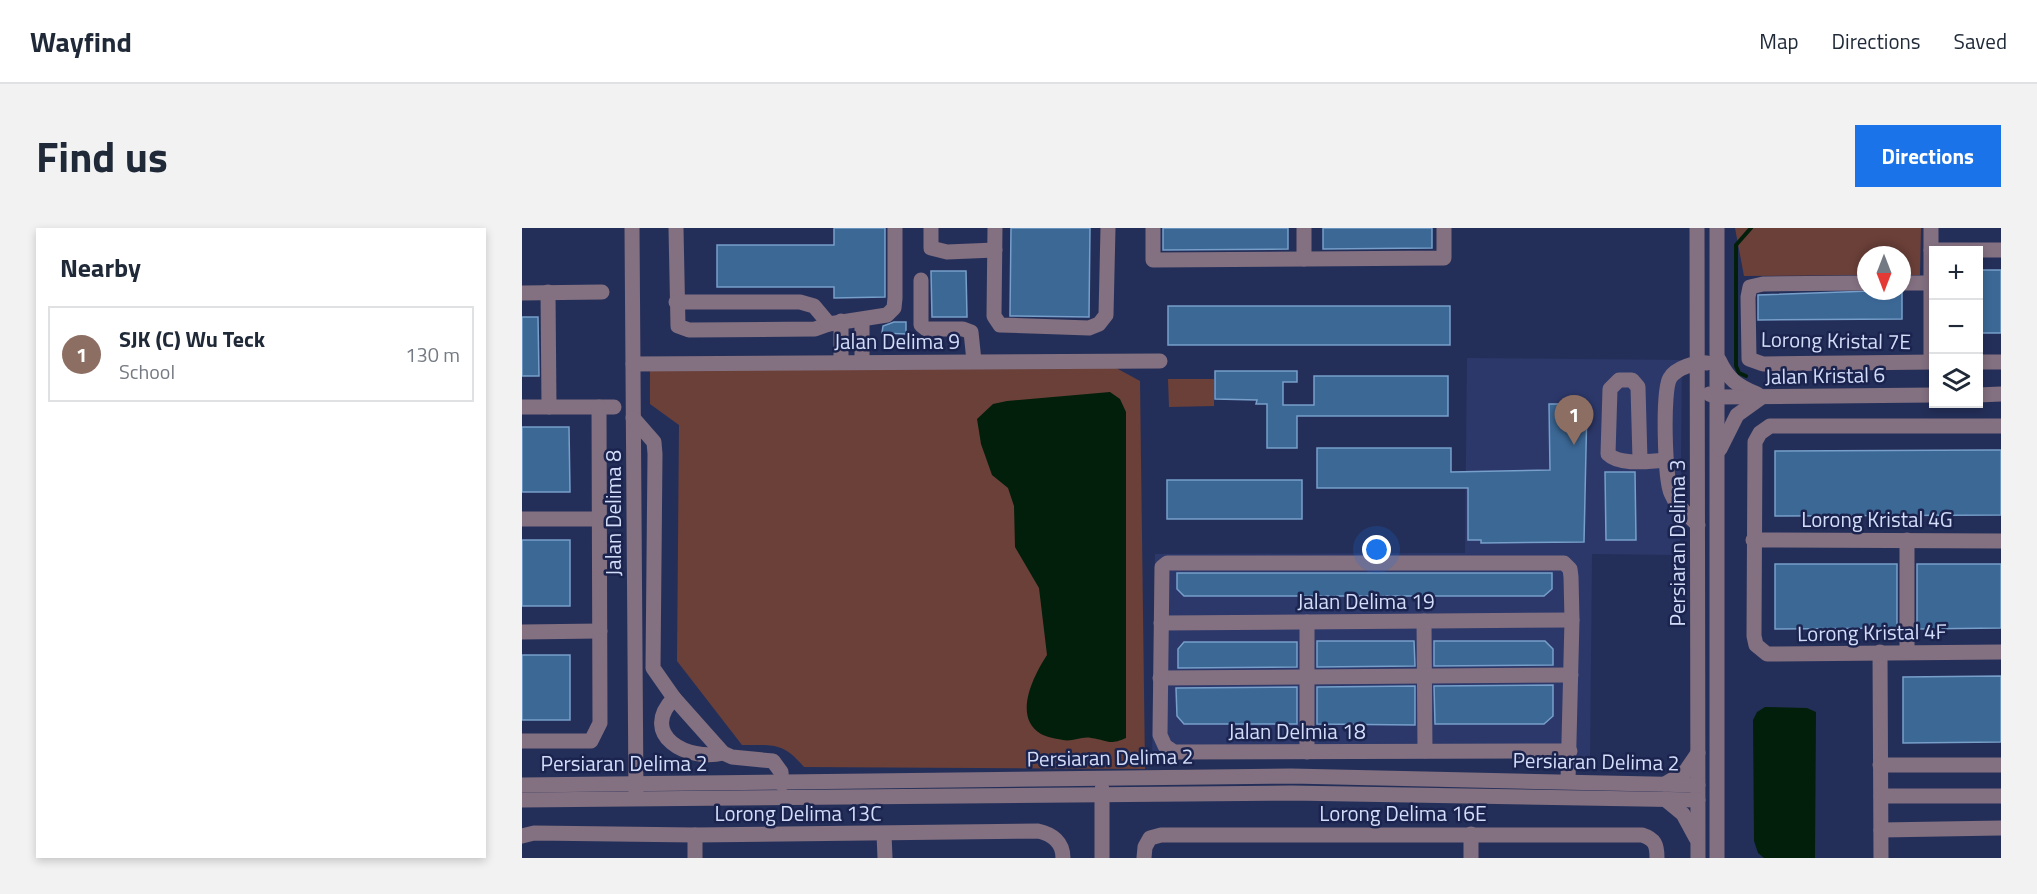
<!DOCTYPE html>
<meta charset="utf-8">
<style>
body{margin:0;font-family:"Titillium Web",sans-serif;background:#f2f2f3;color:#1f2937}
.controls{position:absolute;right:18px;top:18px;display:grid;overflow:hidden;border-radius:0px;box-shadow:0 3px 9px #0003}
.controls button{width:54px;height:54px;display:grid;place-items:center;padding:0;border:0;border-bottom:2px solid #e0e1e3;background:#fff;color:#1f2937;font:30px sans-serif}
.compass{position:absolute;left:1335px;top:18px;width:54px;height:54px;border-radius:50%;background:#fff;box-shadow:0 3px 9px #0003;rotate:180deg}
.you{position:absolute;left:855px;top:322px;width:21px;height:21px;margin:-15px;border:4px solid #fff;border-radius:50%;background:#1a73e8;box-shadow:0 0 0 9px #1a73e833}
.badge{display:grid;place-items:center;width:39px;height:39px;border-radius:50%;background:#1a73e8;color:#fff;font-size:20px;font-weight:700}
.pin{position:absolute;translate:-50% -50px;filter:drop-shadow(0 2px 3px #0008)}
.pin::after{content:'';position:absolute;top:32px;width:21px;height:18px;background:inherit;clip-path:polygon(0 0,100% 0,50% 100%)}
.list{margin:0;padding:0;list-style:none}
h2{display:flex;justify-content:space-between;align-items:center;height:78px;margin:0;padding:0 24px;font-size:26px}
h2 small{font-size:20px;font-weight:400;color:#747a83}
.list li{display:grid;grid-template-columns:39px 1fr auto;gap:18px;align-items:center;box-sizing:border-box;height:96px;margin:0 12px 12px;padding:0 12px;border:2px solid #e0e1e3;border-radius:0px}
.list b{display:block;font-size:22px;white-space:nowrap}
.list p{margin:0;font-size:20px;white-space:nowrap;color:#747a83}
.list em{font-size:20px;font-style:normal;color:#747a83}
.icon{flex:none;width:33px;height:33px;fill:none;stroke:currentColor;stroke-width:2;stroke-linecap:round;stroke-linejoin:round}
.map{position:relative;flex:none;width:1479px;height:630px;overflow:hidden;border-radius:0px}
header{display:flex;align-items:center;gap:36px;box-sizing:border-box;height:84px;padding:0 30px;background:#fff;border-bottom:2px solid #e0e1e3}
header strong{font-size:28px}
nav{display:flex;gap:33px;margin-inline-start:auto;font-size:21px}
.intro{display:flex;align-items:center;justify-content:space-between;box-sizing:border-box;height:144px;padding:0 36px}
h1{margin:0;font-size:42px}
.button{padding:15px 27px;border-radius:0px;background:#1a73e8;color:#fff;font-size:21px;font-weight:700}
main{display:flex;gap:36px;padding:0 36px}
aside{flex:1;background:#fff;border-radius:0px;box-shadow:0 3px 9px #0003}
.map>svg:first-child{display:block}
.built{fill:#2c386a}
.green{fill:#6b4039}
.water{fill:#021f0b}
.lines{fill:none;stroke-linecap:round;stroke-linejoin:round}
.stream{stroke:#021f0b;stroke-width:4}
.building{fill:#3c6896;stroke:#779fca;stroke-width:1.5}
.minor{stroke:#837080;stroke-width:15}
.labels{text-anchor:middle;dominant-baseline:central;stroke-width:5;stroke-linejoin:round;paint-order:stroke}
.street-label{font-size:21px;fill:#d3dcf8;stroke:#1b244e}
</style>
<header>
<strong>Wayfind</strong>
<nav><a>Map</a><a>Directions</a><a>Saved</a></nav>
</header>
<div class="intro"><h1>Find us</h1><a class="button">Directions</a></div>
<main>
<aside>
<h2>Nearby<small></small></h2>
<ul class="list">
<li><span class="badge" style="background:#8d6e63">1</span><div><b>SJK (C) Wu Teck</b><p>School</p></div><em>130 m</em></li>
</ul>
</aside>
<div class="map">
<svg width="1479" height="630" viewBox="0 0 1479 630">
<rect width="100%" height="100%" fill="#242f59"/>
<path class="built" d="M945,130L1160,132L1158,327L1070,326L1068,530L630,531L633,326L943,325Z"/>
<g class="green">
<path d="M1213,0H1399L1398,47H1380V27H1344V47L1222,48Z"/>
<path d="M585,135L618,153L623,541L282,539C261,514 252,517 220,517L155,433L157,197L128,176V138Z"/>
<path d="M646,151H692V178L647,179Z"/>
</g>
<g class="water">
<path d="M588,164L598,171L604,184V510C586,518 586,512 569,510C560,508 550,514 541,512C535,511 524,509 519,506C490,489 512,447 525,427L517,360L493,319L492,278L486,260L470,247L459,216L455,191L471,176L485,173Z"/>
<path d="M1243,479L1285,480L1294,484L1293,630H1242L1236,625L1232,613L1231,492L1235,484Z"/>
</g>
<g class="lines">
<path class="stream" d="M1224,148L1217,145L1214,138V17L1229,0"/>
</g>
<g class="building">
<path d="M312,0H363V69L312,70V59H195V17H312Z"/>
<path d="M489,0H568L567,89L488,88Z"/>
<path d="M641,0H766V21L641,22Z"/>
<path d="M801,0H910V20L801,21Z"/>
<rect x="1456" y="42" width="23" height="63"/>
<path d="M409,43H444L445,89H410Z"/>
<path d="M1349,63L1380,65V91L1236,92V67Z"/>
<rect x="646" y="78" width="282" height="39"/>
<path d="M0,89H16L17,148H0Z"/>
<path d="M372,94H384V106L360,105L361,98Z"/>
<path d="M693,143H775V154H761V177H792V148H926V188H775V220H745V176H734L735,172L693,171Z"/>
<path d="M1027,176H1065L1062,314L959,315V312H946V260H795V220H929V244L1028,242Z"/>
<path d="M0,199H47L48,264H0Z"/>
<path d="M1470,222H1479V287L1253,288V223Z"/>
<path d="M1083,244H1113L1114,312H1084Z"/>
<rect x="645" y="252" width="135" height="39"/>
<rect x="0" y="312" width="48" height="66"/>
<path d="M1253,336H1375V400L1253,401Z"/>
<path d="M1395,336H1479V400L1395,401Z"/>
<path d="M655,345H1030V361L1022,368H662L655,361Z"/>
<path d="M795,413H892L893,438L795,439Z"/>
<path d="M912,413H1023L1031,421V437L912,438Z"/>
<path d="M662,414H775V439L656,440V421Z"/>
<rect x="0" y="427" width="48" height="65"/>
<path d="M1479,448V514L1381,515V449Z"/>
<path d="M1031,457V488L1022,496H913L912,458Z"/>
<path d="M893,458V497L795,496V459Z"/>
<path d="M775,459V496H662L655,488L654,460Z"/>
</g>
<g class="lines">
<g class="minor">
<path d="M110,0L114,567"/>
<path d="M154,0L156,98L167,102L293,101L307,96L365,87L372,80L373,70V0"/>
<path d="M409,0V20L425,24L473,22"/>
<path d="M473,0L472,88L478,97L567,100L577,96L584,87L586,0"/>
<path d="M631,0V32L922,30V0"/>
<path d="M1175,0L1176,630"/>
<path d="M1195,0V630"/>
<path d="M1409,22H1479"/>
<path d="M782,31V0"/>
<path d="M399,52V97L404,101H441L449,104L452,133"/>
<path d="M1344,55L1241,56L1228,59L1226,69L1227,131L1241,136L1412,134"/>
<path d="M1380,55H1409"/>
<path d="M26,64L27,179"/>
<path d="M0,65L80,64"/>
<path d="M154,74H278L292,78L307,96"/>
<path d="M340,92V133"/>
<path d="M1197,132C1206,151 1215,158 1235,166"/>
<path d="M319,134V93"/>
<path d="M1409,134V0"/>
<path d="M1456,134H1479"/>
<path d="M111,136L638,133"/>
<path d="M1187,166L1195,169L1412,167"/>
<path d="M1456,167L1479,166"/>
<path d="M0,179H92"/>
<path d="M111,190L132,214L133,226L131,440L152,470L201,525L210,529L251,533L259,544L260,556"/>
<path d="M1479,198H1248L1238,205L1233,214L1232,408L1234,417L1245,426L1479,424"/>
<path d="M1198,221L1215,187L1240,169"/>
<path d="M1118,232L1116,159L1110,152H1097L1088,161L1086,226C1098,238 1128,233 1144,232"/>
<path d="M0,291H78"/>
<path d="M1176,297C1167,288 1154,278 1149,265C1143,252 1140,162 1148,150C1154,140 1173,134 1185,135"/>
<path d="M1231,312L1479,313"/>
<path d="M1385,312V424"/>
<path d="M902,393L903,523"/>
<path d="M639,395L1050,392"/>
<path d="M0,404L78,403"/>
<path d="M1358,424L1359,630"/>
<path d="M638,450L1049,447"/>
<path d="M152,470C116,507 166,534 201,525"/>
<path d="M0,513H69L78,495L77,179"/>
<path d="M785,524V394"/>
<path d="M1358,537H1479"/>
<path d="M1046,553L1050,392L1049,349L1048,341L1042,335H645L640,339L638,507L643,518L652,524L1048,523"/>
<path d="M1143,556L1163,544L1176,525"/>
<path d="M0,557L769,548L1176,557"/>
<path d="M1359,568H1479"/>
<path d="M0,572L769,565L1176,572"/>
<path d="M1144,572L1161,586L1174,610"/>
<path d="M1359,602L1479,600"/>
<path d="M362,606L363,630"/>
<path d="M949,606V630"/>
<path d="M173,607V630"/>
<path d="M0,608L12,605L173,607L516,603C530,606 541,614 541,630"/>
<path d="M580,630V561"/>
<path d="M622,630L623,619L628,610L639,607H1120C1133,611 1135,617 1135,630"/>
</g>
</g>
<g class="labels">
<g class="street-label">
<text transform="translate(1314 112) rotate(1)">Lorong Kristal 7E</text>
<text x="375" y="113">Jalan Delima 9</text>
<text transform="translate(1303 147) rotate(-1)">Jalan Kristal 6</text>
<text transform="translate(91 285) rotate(-90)">Jalan Delima 8</text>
<text x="1355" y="291">Lorong Kristal 4G</text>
<text transform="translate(1155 315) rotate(-90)">Persiaran Delima 3</text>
<text x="844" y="373">Jalan Delima 19</text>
<text transform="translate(1350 404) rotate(-1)">Lorong Kristal 4F</text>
<text x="775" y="503">Jalan Delmia 18</text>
<text transform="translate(588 529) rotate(-1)">Persiaran Delima 2</text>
<text transform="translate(1074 533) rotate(1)">Persiaran Delima 2</text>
<text x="102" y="535">Persiaran Delima 2</text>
<text x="276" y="585">Lorong Delima 13C</text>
<text x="881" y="585">Lorong Delima 16E</text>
</g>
</g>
</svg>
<div class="controls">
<button>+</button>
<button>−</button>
<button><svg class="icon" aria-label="layers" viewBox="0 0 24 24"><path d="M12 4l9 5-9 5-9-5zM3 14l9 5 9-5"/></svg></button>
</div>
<svg class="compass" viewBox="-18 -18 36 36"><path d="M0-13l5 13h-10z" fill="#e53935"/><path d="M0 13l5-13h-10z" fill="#747a83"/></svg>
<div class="you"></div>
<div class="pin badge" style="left:1052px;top:217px;background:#8d6e63">1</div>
</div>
</main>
